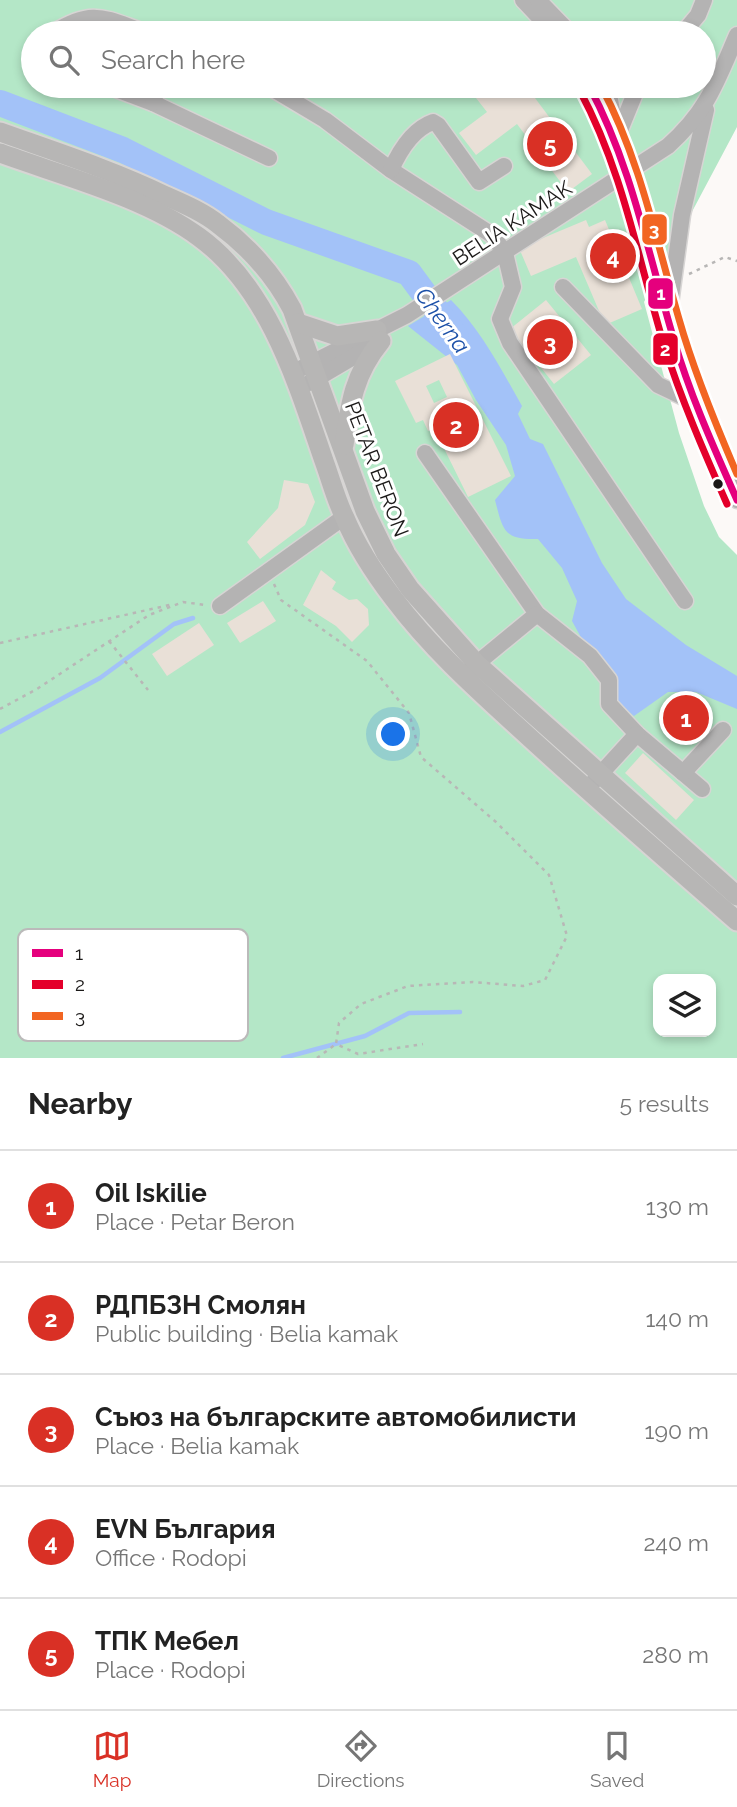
<!DOCTYPE html>
<meta charset="utf-8">
<style>
body{margin:0;font-family:Raleway,sans-serif;background:#f6f6f6;color:#222}
.controls{position:absolute;right:21px;bottom:21px;display:grid;overflow:hidden;border-radius:14px;box-shadow:0 4px 10px #0003}
.controls button{width:63px;height:63px;display:grid;place-items:center;padding:0;border:0;border-bottom:2px solid #e0e0e0;background:#fff;color:#222;font:35px sans-serif}
.you{position:absolute;left:394px;top:735px;width:24px;height:24px;margin:-18px;border:5px solid #fff;border-radius:50%;background:#1a73e8;box-shadow:0 0 0 10px #1a73e833}
.badge{display:grid;place-items:center;width:46px;height:46px;border-radius:50%;background:#d93025;color:#fff;font-size:23px;font-weight:700}
.pin{position:absolute;translate:-50% -50%;border:4px solid #fff;box-shadow:0 2px 7px #0006}
.list{margin:0;padding:0;list-style:none}
h2{display:flex;justify-content:space-between;align-items:center;height:91px;margin:0;padding:0 28px;font-size:30px}
h2 small{font-size:23px;font-weight:400;color:#767676}
.list li{display:grid;grid-template-columns:46px 1fr auto;gap:21px;align-items:center;box-sizing:border-box;height:112px;padding:0 28px;border-top:2px solid #e0e0e0}
.list b{display:block;font-size:26px;white-space:nowrap}
.list p{margin:0;font-size:23px;white-space:nowrap;color:#767676}
.list em{font-size:23px;font-style:normal;color:#767676}
.icon{flex:none;width:38px;height:38px;fill:none;stroke:currentColor;stroke-width:2;stroke-linecap:round;stroke-linejoin:round}
.map{position:relative;flex:none;width:737px;height:1058px;overflow:hidden}
.search{position:absolute;background:#fff;box-shadow:0 4px 10px #0003;left:21px;right:21px;top:21px;height:77px;display:flex;align-items:center;gap:18px;box-sizing:border-box;padding:0 24px;border-radius:38px;color:#767676;font-size:26px}
.sheet{height:651px;background:#fff}
nav{display:flex;justify-content:space-around;align-items:center;box-sizing:border-box;height:98px;border-top:2px solid #e0e0e0;background:#fff;font-size:19px;color:#767676}
nav a{display:grid;justify-items:center;gap:4px}
nav .on{color:#d93025}
.map>svg:first-child{display:block}
.forest{fill:#b4e7c7;fill-rule:evenodd}
.water{fill:#a3c2f8}
.lines{fill:none;stroke-linecap:round;stroke-linejoin:round}
.stream{stroke:#a3c2f8;stroke-width:4.5}
.river{stroke:#a3c2f8;stroke-width:26}
.building{fill:#e9e0d7;fill-rule:evenodd}
.minor-casing{stroke:#d7d5d4;stroke-width:19}
.major-casing{stroke:#d7d5d4;stroke-width:23}
.path{stroke:#b8b7b6;stroke-width:2.5;stroke-dasharray:3.5 5;stroke-linecap:butt}
.minor{stroke:#b4b3b3;stroke-width:16}
.major{stroke:#b7b6b5;stroke-width:19}
.minor-bridge-casing{stroke:#d7d5d4;stroke-width:19;stroke-linecap:butt}
.minor-bridge{stroke:#b4b3b3;stroke-width:16}
.bus-1-casing{stroke:#fff;stroke-width:12}
.bus-2-casing{stroke:#fff;stroke-width:12}
.bus-3-casing{stroke:#fff;stroke-width:12}
.bus-1{stroke:#e5007d;stroke-width:7}
.bus-2{stroke:#e4002b;stroke-width:7}
.bus-3{stroke:#f26522;stroke-width:7}
.bus-dot{fill:#1b1918;stroke:#fff;stroke-width:2.5}
.labels{text-anchor:middle;dominant-baseline:central;stroke-width:6;stroke-linejoin:round;paint-order:stroke}
.street-label{font-size:21px;fill:#1b1918;stroke:#fff}
.water-label{font-size:23px;font-style:italic;fill:#1c50a8;stroke:#fff}
.key{fill:#fff;stroke:#bbbaba;stroke-width:2}
.key-label{font-size:19px;fill:#1b1918}
.line-badge{stroke:#fff;stroke-width:2.5}
.badge-label{font-size:19px;text-anchor:middle;font-weight:bold;fill:#fff}
</style>
<div class="map">
<svg width="737" height="1058" viewBox="0 0 737 1058">
<rect width="100%" height="100%" fill="#fcf9f7"/>
<path class="forest" d="M0,0H737V127L644,302L679,433L704,506L719,537L737,555V1058H0ZM33,33H704V86H33ZM658,979H711V1032H658Z"/>
<path class="water" d="M451,300C481,330 501,369 522,406L518,414L530,439L543,444L602,563L626,599L686,645L737,676V709L696,692H668L634,716L616,701L572,621L577,601L562,568L538,539C504,540 503,531 495,500L515,476L506,445L476,400L457,365L408,326Z"/>
<g class="lines">
<g class="stream">
<path d="M0,732L100,678L174,624L193,618"/>
<path d="M283,1058L365,1036L409,1013L460,1012"/>
</g>
<path class="river" d="M0,103L123,150L266,222L409,273L456,337"/>
</g>
<g class="building">
<path d="M493,86H526L592,174L568,192L517,124L476,155L459,133L487,112L476,98Z"/>
<path d="M586,220L589,227L605,220L642,309L605,325L576,257L531,276L519,248Z"/>
<path d="M546,300L591,355L554,384L510,329Z"/>
<path d="M450,354L511,476L468,497L434,428L428,431L423,420L416,423L395,381ZM439,380L447,397L434,403L426,386Z"/>
<path d="M284,480L308,484L315,502L305,525L260,559L247,542L278,508Z"/>
<path d="M321,570L336,582L332,589L349,600L357,599L368,609L369,625L352,642L336,626L303,605Z"/>
<path d="M263,601L276,621L240,643L227,623Z"/>
<path d="M199,623L214,645L167,676L152,654Z"/>
<path d="M683,696L709,721L689,741L664,715Z"/>
<path d="M643,753L694,800L676,820L625,773Z"/>
</g>
<g class="lines">
<defs>
<g id="minor">
<path d="M523,0L554,33"/>
<path d="M538,0L570,33"/>
<path d="M53,33C94,7 105,19 147,33"/>
<path d="M683,33L698,15L704,0"/>
<path d="M108,86L153,103L269,158"/>
<path d="M268,86L325,120L391,170L492,235L505,253L513,287L500,319L510,343L685,601"/>
<path d="M589,86L619,150"/>
<path d="M604,86L610,100L615,127"/>
<path d="M153,103L158,86"/>
<path d="M618,135L638,86"/>
<path d="M391,170C399,152 413,129 433,122L438,125L479,182L504,166"/>
<path d="M633,195L668,323L694,402L737,500"/>
<path d="M563,287L658,385L694,402"/>
<path d="M669,311L682,215L706,110"/>
<path d="M302,368L407,315L668,146C708,110 716,83 737,35"/>
<path d="M309,383L377,343"/>
<path d="M425,453L537,614L590,656L609,680V704L637,734L702,789"/>
<path d="M220,606L344,517"/>
<path d="M469,670L537,614"/>
<path d="M683,773L723,730"/>
<path d="M594,781L637,734"/>
</g>
<g id="major">
<path d="M0,132C56,152 112,170 166,196C184,204 203,212 218,224C249,247 274,275 292,309L365,511L386,554L410,589L477,664L737,896"/>
<path d="M0,153C63,176 145,197 199,237C269,288 297,382 324,461C331,480 336,500 345,518C357,547 375,574 394,599C433,651 481,693 529,737C598,800 667,860 737,921"/>
<path d="M298,323L337,336L377,330"/>
<path d="M344,445C350,403 354,374 381,341"/>
</g>
</defs>
<use href="#minor" class="minor-casing"/>
<use href="#major" class="major-casing"/>
<g class="path">
<path d="M689,274L725,257L737,261"/>
<path d="M274,584L281,600L367,661L409,713L421,757L496,822L549,875L567,936L545,980L523,986L473,982L408,986L361,1004L339,1023L336,1044L358,1054L423,1044"/>
<path d="M109,641L148,690"/>
<path d="M0,643L174,604"/>
<path d="M0,709L37,689L149,615L183,602L205,605"/>
<path d="M317,1058L336,1044"/>
</g>
<use href="#minor" class="minor"/>
<use href="#major" class="major"/>
<defs>
<path id="minor-bridge" d="M619,150L633,195"/>
</defs>
<use href="#minor-bridge" class="minor-bridge-casing"/>
<use href="#minor-bridge" class="minor-bridge"/>
<defs>
<path id="bus-1" d="M589,86C632,166 648,254 674,340C690,395 714,448 737,500"/>
<path id="bus-2" d="M580,91C623,171 638,259 664,345C681,399 704,452 727,504"/>
<path id="bus-3" d="M601,86C640,159 656,240 679,319C694,372 715,423 737,474"/>
</defs>
<use href="#bus-1" class="bus-1-casing"/>
<use href="#bus-2" class="bus-2-casing"/>
<use href="#bus-3" class="bus-3-casing"/>
<use href="#bus-1" class="bus-1"/>
<use href="#bus-2" class="bus-2"/>
<use href="#bus-3" class="bus-3"/>
</g>
<circle class="bus-dot" cx="718" cy="484" r="6"/>
<g class="labels">
<g class="street-label">
<text transform="translate(512 223) rotate(-33)">BELIA KAMAK</text>
<text transform="translate(377 469) rotate(69)">PETAR BERON</text>
</g>
<g class="water-label">
<text transform="translate(443 320) rotate(54)">Cherna</text>
</g>
</g>
<rect x="18" y="929" width="230" height="112" rx="10" class="key"/>
<rect x="32" y="949" width="31" height="8" fill="#e5007d"/>
<rect x="32" y="980" width="31" height="9" fill="#e4002b"/>
<rect x="32" y="1012" width="31" height="8" fill="#f26522"/>
<g class="key-label">
<text x="75" y="960">1</text>
<text x="75" y="991">2</text>
<text x="75" y="1023">3</text>
</g>
<g class="line-badge">
<rect x="641" y="213" width="27" height="33" rx="7" fill="#f26522"/>
<rect x="647" y="277" width="27" height="33" rx="7" fill="#e5007d"/>
<rect x="652" y="332" width="27" height="34" rx="7" fill="#e4002b"/>
</g>
<g class="badge-label">
<text x="654" y="236">3</text>
<text x="661" y="300">1</text>
<text x="665" y="356">2</text>
</g>
</svg>
<div class="controls">
<button><svg class="icon" aria-label="layers" viewBox="0 0 24 24"><path d="M12 4l9 5-9 5-9-5zM3 14l9 5 9-5"/></svg></button>
</div>
<div class="you"></div>
<div class="pin badge" style="left:686px;top:718px">1</div>
<div class="pin badge" style="left:456px;top:425px">2</div>
<div class="pin badge" style="left:550px;top:342px">3</div>
<div class="pin badge" style="left:613px;top:256px">4</div>
<div class="pin badge" style="left:550px;top:144px">5</div>
<div class="search"><svg class="icon" aria-label="search" viewBox="0 0 24 24"><circle cx="10" cy="10" r="6"/><path d="M15 15l6 6"/></svg>Search here</div>
</div>
<section class="sheet">
<h2>Nearby<small>5 results</small></h2>
<ul class="list">
<li><span class="badge">1</span><div><b>Oil Iskilie</b><p>Place · Petar Beron</p></div><em>130 m</em></li>
<li><span class="badge">2</span><div><b>РДПБЗН Смолян</b><p>Public building · Belia kamak</p></div><em>140 m</em></li>
<li><span class="badge">3</span><div><b>Съюз на българските автомобилисти</b><p>Place · Belia kamak</p></div><em>190 m</em></li>
<li><span class="badge">4</span><div><b>EVN България</b><p>Office · Rodopi</p></div><em>240 m</em></li>
<li><span class="badge">5</span><div><b>ТПК Мебел</b><p>Place · Rodopi</p></div><em>280 m</em></li>
</ul>
</section>
<nav>
<a class="on"><svg class="icon" aria-label="map" viewBox="0 0 24 24"><path d="M3 6l6-2 6 2 6-2v14l-6 2-6-2-6 2zM9 4v14M15 6v14"/></svg>Map</a>
<a><svg class="icon" aria-label="directions" viewBox="0 0 24 24"><path d="M12 3l9 9-9 9-9-9zM9 14v-3h6M13 9l2 2-2 2"/></svg>Directions</a>
<a><svg class="icon" aria-label="saved" viewBox="0 0 24 24"><path d="M7 4h10v16l-5-4-5 4z"/></svg>Saved</a>
</nav>
